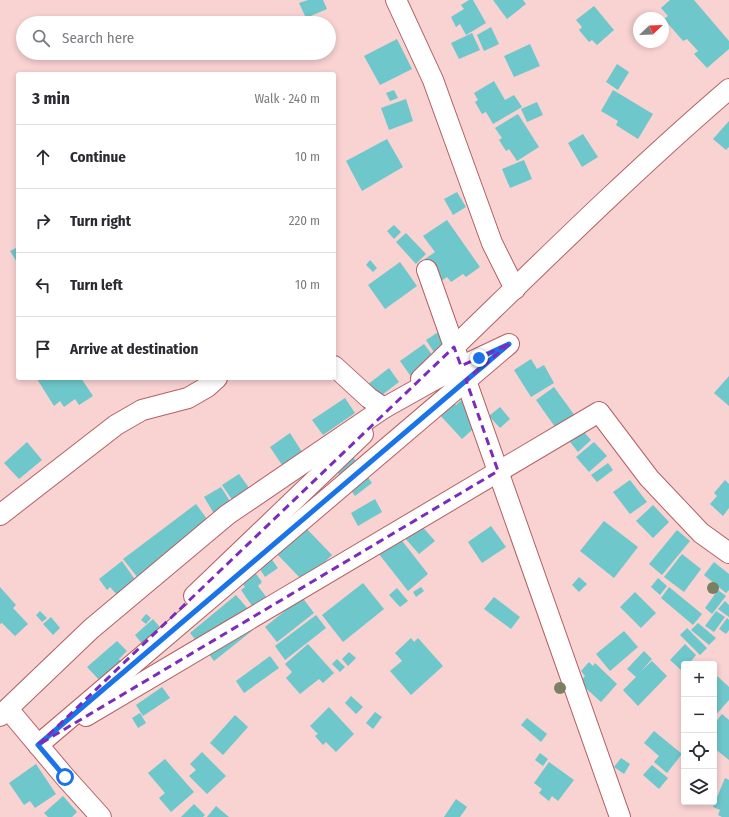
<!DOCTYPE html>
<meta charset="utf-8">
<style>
body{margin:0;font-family:"Fira Sans Condensed",sans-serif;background:#f7f7f7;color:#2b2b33}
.controls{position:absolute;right:12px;bottom:12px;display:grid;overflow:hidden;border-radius:4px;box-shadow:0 2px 6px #0003}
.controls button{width:36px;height:36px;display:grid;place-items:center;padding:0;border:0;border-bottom:1px solid #e1e1e2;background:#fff;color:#2b2b33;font:20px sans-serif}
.compass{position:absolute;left:633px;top:12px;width:36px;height:36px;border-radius:50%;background:#fff;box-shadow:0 2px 6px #0003;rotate:67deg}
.stop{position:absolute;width:12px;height:12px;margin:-9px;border:3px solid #1a73e8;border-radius:50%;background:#fff}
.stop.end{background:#1a73e8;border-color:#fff;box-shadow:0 1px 4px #0008}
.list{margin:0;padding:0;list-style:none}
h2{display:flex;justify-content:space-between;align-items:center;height:52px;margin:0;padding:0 16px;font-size:17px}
h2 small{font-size:13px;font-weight:400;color:#7c7c81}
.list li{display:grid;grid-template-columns:26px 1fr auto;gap:12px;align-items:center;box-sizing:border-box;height:64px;padding:0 16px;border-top:1px solid #e1e1e2}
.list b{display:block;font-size:15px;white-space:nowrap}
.list em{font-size:13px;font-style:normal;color:#7c7c81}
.icon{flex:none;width:22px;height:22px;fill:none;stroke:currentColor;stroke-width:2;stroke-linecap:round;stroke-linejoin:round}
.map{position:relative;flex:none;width:729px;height:817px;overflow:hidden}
.search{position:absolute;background:#fff;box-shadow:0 2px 6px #0003;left:16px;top:16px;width:320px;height:44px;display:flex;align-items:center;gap:10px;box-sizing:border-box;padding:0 14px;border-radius:22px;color:#7c7c81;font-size:15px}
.panel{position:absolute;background:#fff;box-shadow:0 2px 6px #0003;left:16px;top:72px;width:320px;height:308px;border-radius:4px}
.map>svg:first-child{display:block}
.building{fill:#6ec7ca}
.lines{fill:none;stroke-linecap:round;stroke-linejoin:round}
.minor-casing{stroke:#b46063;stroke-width:22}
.minor{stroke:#fff;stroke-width:20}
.tree{fill:#7c8062}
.route{stroke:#1a73e8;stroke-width:5}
.marked{fill:none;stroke:#7b2cbf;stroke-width:3;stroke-dasharray:8 5;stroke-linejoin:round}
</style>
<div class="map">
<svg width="729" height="817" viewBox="0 0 729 817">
<rect width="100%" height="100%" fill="#f9d2d2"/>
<g class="building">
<path d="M308,0H323L327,9L306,18L299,3Z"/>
<path d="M469,0H473L486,23L466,35L460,24L456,27L451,17L464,9L461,5Z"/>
<path d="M493,0H523L526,4L507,19Z"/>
<path d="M670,0H694L729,41V49L707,68L694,54L698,51L687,39L683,41L664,19L668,16L661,8Z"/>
<path d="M594,6L614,30L597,45L592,40L589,42L579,30L582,27L576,20Z"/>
<path d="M491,27L499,44L484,51L477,35Z"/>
<path d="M472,33L480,50L459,59L451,43Z"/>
<path d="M397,39L412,69L380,85L364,56Z"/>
<path d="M530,44L540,66L514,77L504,56Z"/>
<path d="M617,64L629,72L618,90L606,82Z"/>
<path d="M494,81L505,100L514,95L522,107L493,124L486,112L482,114L475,102L478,100L474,93Z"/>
<path d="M394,90L398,98L390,101L386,93Z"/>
<path d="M613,90L653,114L638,139L616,125L618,121L601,111Z"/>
<path d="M406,99L413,121L389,130L381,108Z"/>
<path d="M537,102L543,115L527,122L521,109Z"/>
<path d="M518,114L539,147L517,161L509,149L506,151L499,140L502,138L495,128Z"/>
<path d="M729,121V147L726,150L713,139Z"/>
<path d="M583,134L598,157L582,167L568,143Z"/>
<path d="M387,139L403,167L362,191L346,161Z"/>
<path d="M524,160L532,179L510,188L502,169Z"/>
<path d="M457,192L466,207L453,215L444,199Z"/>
<path d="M447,220L480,267L466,277L463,274L451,282L447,277L438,283L422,261L435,252L423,236Z"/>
<path d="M394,225L401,232L394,239L387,231Z"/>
<path d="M406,233L426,254L416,264L396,242Z"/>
<path d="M18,247V264L10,251Z"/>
<path d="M370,260L377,268L373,272L366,265Z"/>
<path d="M400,262L417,286L385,309L368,285Z"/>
<path d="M451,324L439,360L426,340Z"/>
<path d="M424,344L436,360L412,378L400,361Z"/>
<path d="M531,359L537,369L544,365L554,383L531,397L514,370Z"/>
<path d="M389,368L399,382L378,398L367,385Z"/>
<path d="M729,376V406L714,393Z"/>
<path d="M39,378H81L93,396L79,405L75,399L64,407L60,401L54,406L37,379Z"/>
<path d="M554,387L578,420L560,434L536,400Z"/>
<path d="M466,396L474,432L472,430L462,439L439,414L453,402L456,405Z"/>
<path d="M345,398L355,413L323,435L312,420Z"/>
<path d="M500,407L510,419L500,428L489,416Z"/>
<path d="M583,431L591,440L578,452L570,442Z"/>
<path d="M290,433L304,455L284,468L270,447Z"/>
<path d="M27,442L42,460L19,479L4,463Z"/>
<path d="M594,442L607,456L589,472L576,457Z"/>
<path d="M353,457L372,483L355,496L336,470Z"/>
<path d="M608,463L613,470L597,482L591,475Z"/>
<path d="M239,474L252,492L235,504L222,485Z"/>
<path d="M630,480L647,502L630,514L613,492Z"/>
<path d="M725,480L729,484V508L723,516L710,504L717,496L714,493Z"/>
<path d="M221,487L233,506L216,517L204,497Z"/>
<path d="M375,499L382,512L358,526L351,513Z"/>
<path d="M196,504L210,523L138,578L123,559Z"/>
<path d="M653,505L669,522L653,538L636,521Z"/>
<path d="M604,521L638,547L614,578L580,551Z"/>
<path d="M420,524L435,541L419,554L404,537Z"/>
<path d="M303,525L332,555L304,582L275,552Z"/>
<path d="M491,526L506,547L482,563L468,542Z"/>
<path d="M677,530L690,541L662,575L649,564Z"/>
<path d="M396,533L428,574L408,591L375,549Z"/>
<path d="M235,545L262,582L258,586L276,610L262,620L241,590L245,587L221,555Z"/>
<path d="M682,554L701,569L684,592L664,577Z"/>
<path d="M270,557L278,568L265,577L258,566Z"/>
<path d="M122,561L136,581L117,595L110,587L107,590L99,579Z"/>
<path d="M714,562L729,574V590L726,593L704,575Z"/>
<path d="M579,577L587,584L579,592L572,585Z"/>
<path d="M658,578L667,586L660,595L651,587Z"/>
<path d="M363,583L384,609L343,642L322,615Z"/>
<path d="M0,587L16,605L13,608L28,624L15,636L2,623L0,624Z"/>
<path d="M421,587L424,591L416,597L413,592Z"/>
<path d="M669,587L702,614L693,625L661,598Z"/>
<path d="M397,588L408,601L400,607L389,595Z"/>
<path d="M718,590L726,596L712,614L705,608Z"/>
<path d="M635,592L656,613L641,628L620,607Z"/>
<path d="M236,595L248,609L202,648L190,633Z"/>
<path d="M302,597L314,613L277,642L265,627Z"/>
<path d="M494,597L520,617L511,629L484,609Z"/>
<path d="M725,601L729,605V617L718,609Z"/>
<path d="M40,611L47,618L42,622L36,615Z"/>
<path d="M716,611L725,617L714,632L705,626Z"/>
<path d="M146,614L151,618L146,624L141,620Z"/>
<path d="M316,615L326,628L285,660L275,646Z"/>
<path d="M51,617L60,628L53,635L43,624Z"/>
<path d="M727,618L729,620V630L726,634L719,629Z"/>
<path d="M153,619L163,631L144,646L135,635Z"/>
<path d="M245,619L253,630L214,661L206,650Z"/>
<path d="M698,623L716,638L709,645L691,630Z"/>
<path d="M687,628L707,648L700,655L680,635Z"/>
<path d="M624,631L638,647L610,671L596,654Z"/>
<path d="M411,638L414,642L418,638L443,666L411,695L390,671L402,661L395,653Z"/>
<path d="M117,641L127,651L119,659L121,662L100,681L87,667Z"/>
<path d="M308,644L334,673L323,683L319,679L300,694L286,678L292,672L285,664Z"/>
<path d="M685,644L696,655L689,664H684V669L682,671L670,660Z"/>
<path d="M644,651L652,659L641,671L652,661L667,676L638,706L623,690L636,677L627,669Z"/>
<path d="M349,652L356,658L348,666L342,659Z"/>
<path d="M270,656L279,668L244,693L236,681Z"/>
<path d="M337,659L345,667L340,672L332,664Z"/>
<path d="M589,662L593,666L595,663L617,684L601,702L579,682L585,676L581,671Z"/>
<path d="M715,674L729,687V700L714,717V676Z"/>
<path d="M162,687L170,698L143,716L136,705Z"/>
<path d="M351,696L363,707L356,714L345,703Z"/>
<path d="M329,707L354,734L336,752L326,742L323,745L315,736L318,734L310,726Z"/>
<path d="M375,712L382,717L373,729L366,723Z"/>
<path d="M140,713L146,723L138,728L132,718Z"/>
<path d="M722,714L729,720V760L714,748V731L715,730L714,724Z"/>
<path d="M235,715L248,727L223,755L210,743Z"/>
<path d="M527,718L547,734L541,742L521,725Z"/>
<path d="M654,731L682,754L667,773L654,762L659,756L644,743Z"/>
<path d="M202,752L226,776L207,794L189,776L196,770L190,764Z"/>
<path d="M540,753L548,759L543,766L535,760Z"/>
<path d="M621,758L630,764L624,774L614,767Z"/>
<path d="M165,759L194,792L171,812L159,798L165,793L148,773Z"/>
<path d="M549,762L574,780L558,801L552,796L549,801L539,793L542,789L534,783Z"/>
<path d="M36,764L56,794L35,808L30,801L24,805L9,783Z"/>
<path d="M652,765L668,778L659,789L643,775Z"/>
<path d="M725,778L729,780V817H722L718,815L720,810L713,807Z"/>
<path d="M63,796L77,812L72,817H48L44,813Z"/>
<path d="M456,799L467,807L460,817H444Z"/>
<path d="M194,804L205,815L203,817H181Z"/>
<path d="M216,806L229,817H207Z"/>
</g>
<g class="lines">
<defs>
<g id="minor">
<path d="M396,0L433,80L492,243L515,289"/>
<path d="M427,270L620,817"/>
<path d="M334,366L369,398L384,408"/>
<path d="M421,379C523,281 622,181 729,89"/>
<path d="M0,515L116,425L142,410L188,398L207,387L217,378"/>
<path d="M194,596L363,434"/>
<path d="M8,709L65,777L101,817"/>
<path d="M0,716L91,629L227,515L384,408L443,375L509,344L38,745"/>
<path d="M86,716L599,412L649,478L701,533L729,553"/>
</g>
</defs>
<use href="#minor" class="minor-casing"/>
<use href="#minor" class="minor"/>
</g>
<g class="tree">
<circle cx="713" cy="588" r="6"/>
<circle cx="560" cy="688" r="6"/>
</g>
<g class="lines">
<path class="route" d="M65,777L38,745L509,344L479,358"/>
</g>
<path class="marked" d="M509,344L466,380L498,471L38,745L454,347L461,366Z"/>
</svg>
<div class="controls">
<button>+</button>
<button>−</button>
<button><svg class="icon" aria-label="locate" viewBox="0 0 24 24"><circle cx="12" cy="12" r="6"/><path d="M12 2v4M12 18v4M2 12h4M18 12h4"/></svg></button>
<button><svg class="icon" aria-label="layers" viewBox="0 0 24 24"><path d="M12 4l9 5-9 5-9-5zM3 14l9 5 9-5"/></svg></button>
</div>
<svg class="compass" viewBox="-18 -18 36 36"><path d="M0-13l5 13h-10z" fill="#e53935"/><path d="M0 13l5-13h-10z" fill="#7c7c81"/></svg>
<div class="stop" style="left:65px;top:777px"></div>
<div class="stop end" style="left:479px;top:358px"></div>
<div class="search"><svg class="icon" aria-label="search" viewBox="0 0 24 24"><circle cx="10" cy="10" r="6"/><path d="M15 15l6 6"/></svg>Search here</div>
<section class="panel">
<h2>3 min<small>Walk · 240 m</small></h2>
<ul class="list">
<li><svg class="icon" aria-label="ahead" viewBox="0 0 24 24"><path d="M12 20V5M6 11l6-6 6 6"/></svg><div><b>Continue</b></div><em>10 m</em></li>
<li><svg class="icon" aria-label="right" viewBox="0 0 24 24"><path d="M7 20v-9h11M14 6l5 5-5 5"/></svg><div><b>Turn right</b></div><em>220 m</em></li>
<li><svg class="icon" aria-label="left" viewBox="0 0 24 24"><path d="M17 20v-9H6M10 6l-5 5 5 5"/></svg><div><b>Turn left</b></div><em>10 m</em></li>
<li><svg class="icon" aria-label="arrive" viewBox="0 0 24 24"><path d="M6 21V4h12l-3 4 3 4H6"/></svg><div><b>Arrive at destination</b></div></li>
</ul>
</section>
</div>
